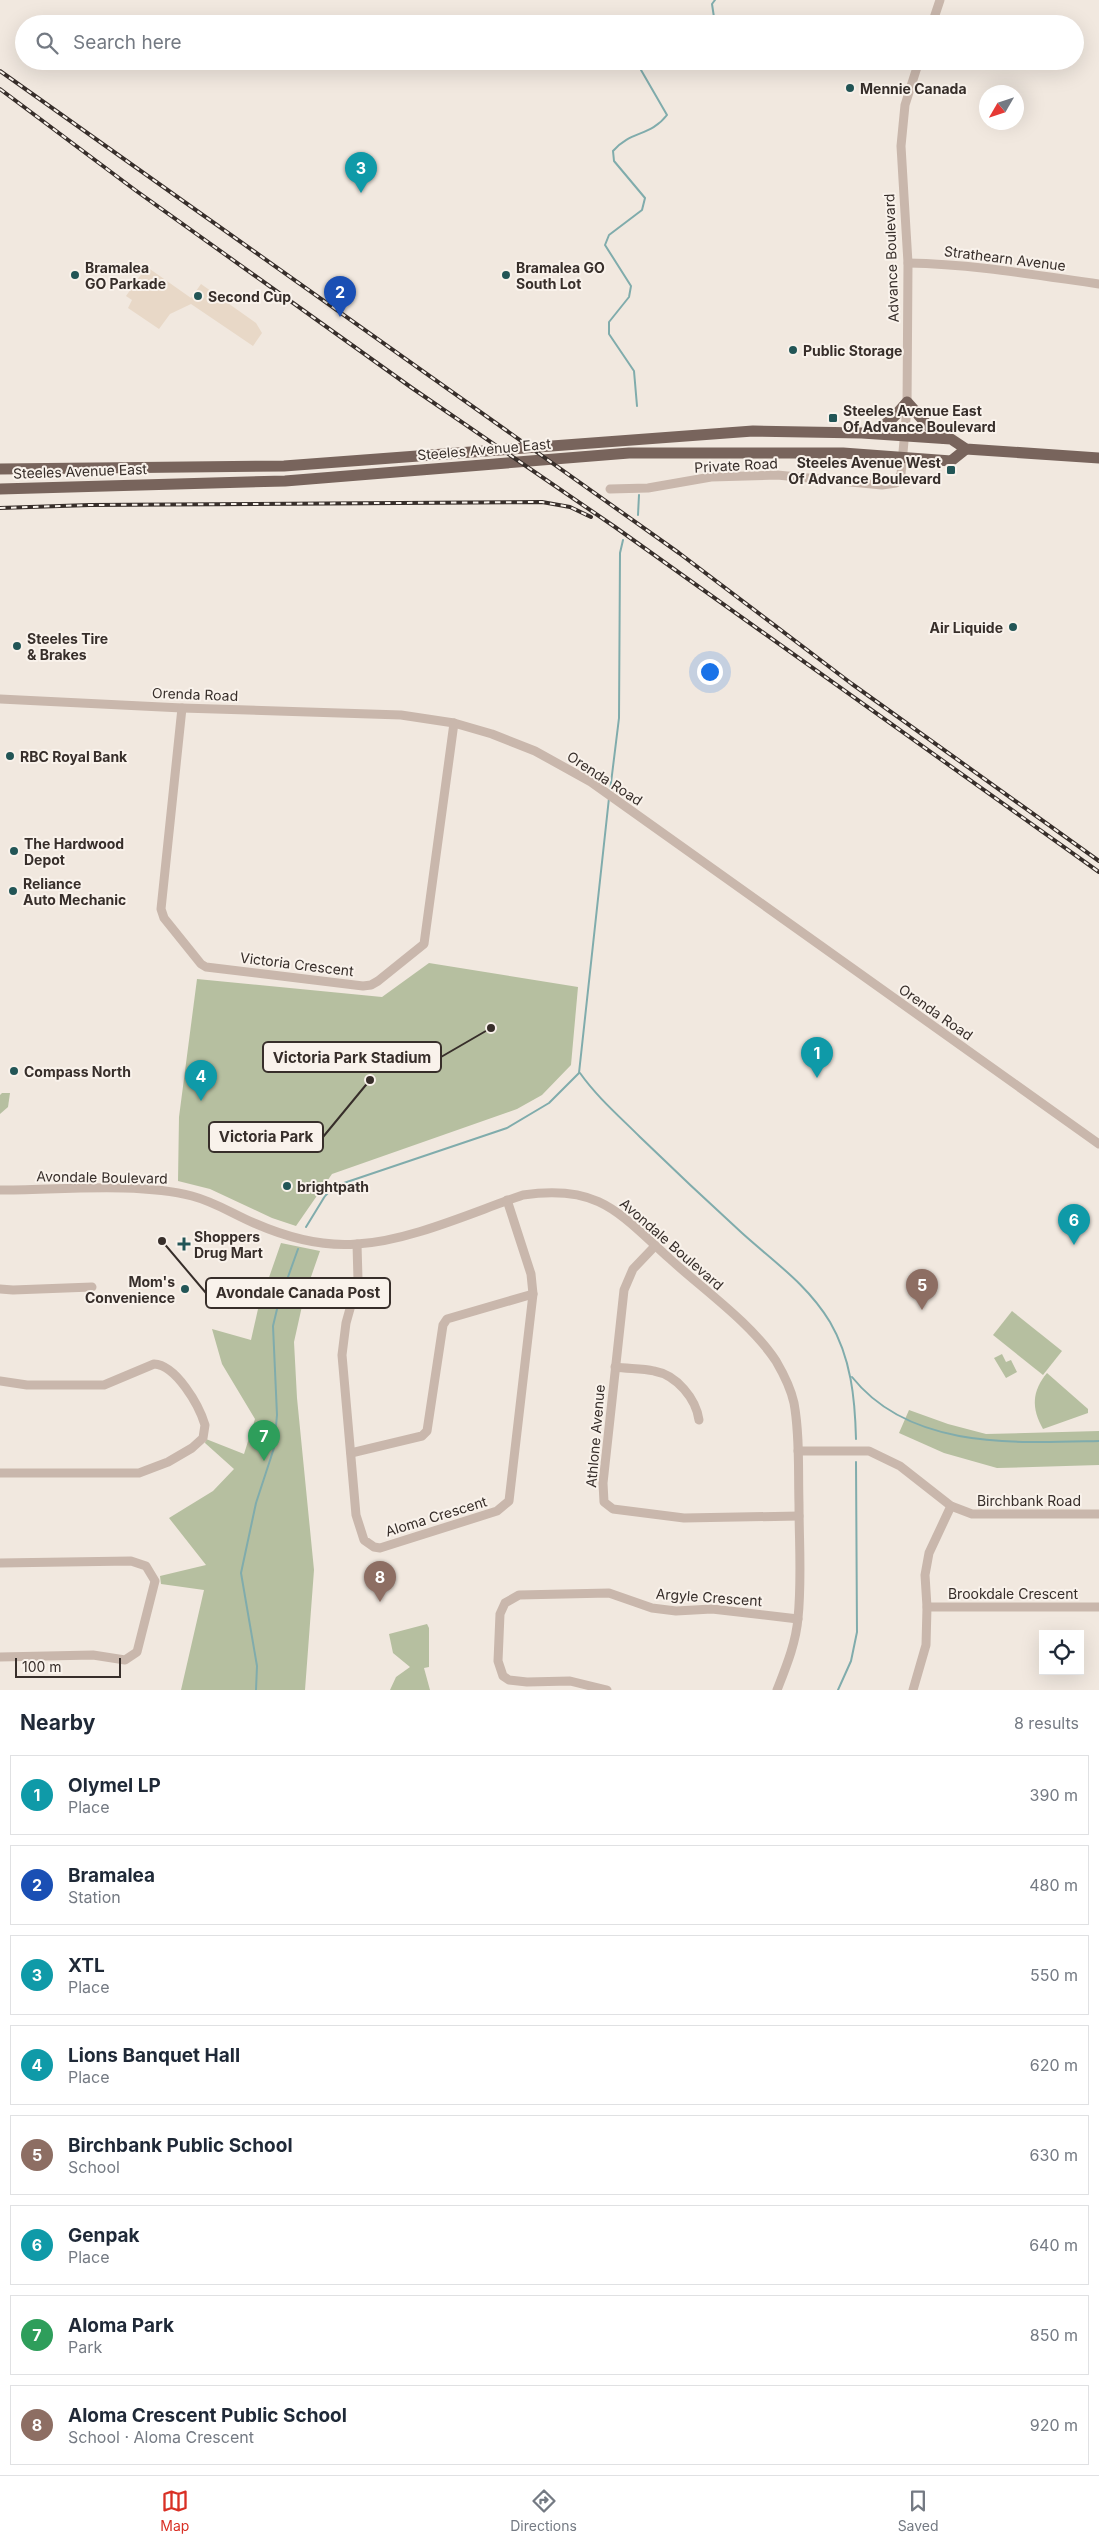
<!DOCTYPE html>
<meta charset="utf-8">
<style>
body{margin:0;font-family:Inter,sans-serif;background:#f6f6f7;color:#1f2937}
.controls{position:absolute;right:15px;bottom:15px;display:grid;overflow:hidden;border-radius:0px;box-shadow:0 5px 20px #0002}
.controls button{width:45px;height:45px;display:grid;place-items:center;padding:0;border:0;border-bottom:1px solid #e0e1e3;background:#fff;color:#1f2937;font:25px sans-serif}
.compass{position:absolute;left:979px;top:85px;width:45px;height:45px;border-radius:50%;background:#fff;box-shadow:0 5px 20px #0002;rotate:231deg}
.scale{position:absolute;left:15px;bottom:12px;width:106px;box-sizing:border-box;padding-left:5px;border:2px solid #372e2a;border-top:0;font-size:14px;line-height:18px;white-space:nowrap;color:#372e2a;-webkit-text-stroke:4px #f9f2eb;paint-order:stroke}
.you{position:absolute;left:709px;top:671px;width:18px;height:18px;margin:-12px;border:4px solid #fff;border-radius:50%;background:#1a73e8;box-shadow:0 0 0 8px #1a73e833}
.badge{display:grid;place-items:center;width:32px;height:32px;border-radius:50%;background:#d93025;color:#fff;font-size:16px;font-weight:700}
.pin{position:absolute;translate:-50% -41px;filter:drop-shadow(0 1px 2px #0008)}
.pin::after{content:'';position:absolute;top:26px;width:18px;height:15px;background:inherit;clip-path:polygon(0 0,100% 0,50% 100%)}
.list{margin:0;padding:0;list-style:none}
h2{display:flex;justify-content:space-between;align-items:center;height:65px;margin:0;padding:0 20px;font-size:21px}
h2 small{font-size:16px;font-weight:400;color:#747a83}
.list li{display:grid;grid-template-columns:32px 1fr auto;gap:15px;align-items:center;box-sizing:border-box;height:80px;margin:0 10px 10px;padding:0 10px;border:1px solid #e0e1e3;border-radius:0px}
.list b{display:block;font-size:19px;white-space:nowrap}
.list p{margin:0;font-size:16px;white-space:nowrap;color:#747a83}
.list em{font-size:16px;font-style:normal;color:#747a83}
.icon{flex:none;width:28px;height:28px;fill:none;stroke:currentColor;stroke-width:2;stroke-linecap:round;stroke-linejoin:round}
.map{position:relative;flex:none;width:1099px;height:1690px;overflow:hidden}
.search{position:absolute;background:#fff;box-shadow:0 5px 20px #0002;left:15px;right:15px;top:15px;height:55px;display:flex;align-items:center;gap:12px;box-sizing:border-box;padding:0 18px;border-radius:28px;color:#747a83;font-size:19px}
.sheet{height:785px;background:#fff}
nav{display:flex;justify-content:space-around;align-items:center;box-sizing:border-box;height:70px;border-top:1px solid #e0e1e3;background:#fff;font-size:14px;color:#747a83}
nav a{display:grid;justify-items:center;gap:2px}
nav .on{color:#d93025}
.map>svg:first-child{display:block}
.green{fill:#b6bfa0}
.plaza{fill:#e8d8c7}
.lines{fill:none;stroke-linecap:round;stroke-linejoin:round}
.stream{stroke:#80acac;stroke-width:2}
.minor{stroke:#c9b7ac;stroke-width:9}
.major{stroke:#78645c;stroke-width:11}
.rail-casing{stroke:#372e2a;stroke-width:4}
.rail{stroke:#f9f2eb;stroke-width:2;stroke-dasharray:5.5;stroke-linecap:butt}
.poi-dot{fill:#225556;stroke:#f9f2eb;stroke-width:2}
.labels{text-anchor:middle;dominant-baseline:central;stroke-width:4;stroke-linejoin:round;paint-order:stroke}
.poi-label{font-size:14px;font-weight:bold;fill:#372e2a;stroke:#f9f2eb;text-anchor:start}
.street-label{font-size:14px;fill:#372e2a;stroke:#f9f2eb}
.leader{fill:none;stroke:#372e2a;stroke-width:2}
.callout-dot{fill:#372e2a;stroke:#f9f2eb;stroke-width:2}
.callout{fill:#f9f2eb;stroke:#372e2a;stroke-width:2}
.callout-label{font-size:15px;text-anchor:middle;font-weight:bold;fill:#372e2a}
</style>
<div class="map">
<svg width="1099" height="1690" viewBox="0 0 1099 1690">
<rect width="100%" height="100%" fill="#f1e8df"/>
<g class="green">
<path d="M429,963L578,987L571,1065L542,1095L517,1109L332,1174L296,1226L272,1218L210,1189L178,1181L179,1117L197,979L382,997Z"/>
<path d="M2,1093H10L8,1107L0,1114V1095Z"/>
<path d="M281,1243L320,1251L304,1297L294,1342L297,1398L314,1570L305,1690H181L204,1590L161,1584L160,1576L206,1565L169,1518L213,1491L234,1469L205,1443L206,1439L244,1454L255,1419L222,1364L212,1329L251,1340L258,1309Z"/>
<path d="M1012,1311L1062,1351L1043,1375L993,1335Z"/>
<path d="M1002,1354L1006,1362L1011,1360L1017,1372L1006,1378L994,1358Z"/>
<path d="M1047,1373L1088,1409V1413L1043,1429C1031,1408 1032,1391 1047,1373Z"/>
<path d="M909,1410L948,1424L986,1434L1099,1431V1465L997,1468L944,1453L899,1433Z"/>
<path d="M427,1624L429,1628V1667L424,1668L430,1690H390L396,1677L410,1667L393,1653L389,1634Z"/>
</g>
<path class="plaza" d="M147,267L191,298L201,284L256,323L262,333L253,346L191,304L170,314L159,329L128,308L132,300L126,296L133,286L136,288L140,282L137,280Z"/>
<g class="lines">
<g class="stream">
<path d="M715,24L712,4L715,0"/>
<path d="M637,406L634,371L609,334V322L629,297L631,286L605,245L609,235L642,210L645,198L614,161L613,151C631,130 650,137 667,115L641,70L644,61"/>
<path d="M638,515L639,495"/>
<path d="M610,791L619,718L620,553L623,540"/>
<path d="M580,1073C597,1097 619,1116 640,1137C673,1169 707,1201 742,1233C774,1262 807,1284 830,1322C851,1358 855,1398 856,1439"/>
<path d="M306,1227L325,1196L335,1186L507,1128L549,1103L579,1073L609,798"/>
<path d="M852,1377C910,1450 1016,1443 1099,1441"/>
<path d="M256,1690L257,1666L241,1573L256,1503L274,1448L277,1415L273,1326L278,1305L298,1249"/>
<path d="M838,1690L851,1661L857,1632L856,1462"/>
</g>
<g class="minor">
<path d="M932,24L940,0"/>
<path d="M908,263C972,264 1035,275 1099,284"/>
<path d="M610,489L648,488L711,477L777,475L882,485L896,483L901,474L907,408L908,263L901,146L905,105L919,61"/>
<path d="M0,699L182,708L401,715L454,723L492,734L535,751L591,782L1099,1144"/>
<path d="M182,708L161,909L164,918L201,964L206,967L363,986L371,985L378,981L424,944L454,723"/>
<path d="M0,1190C57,1190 139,1182 192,1196C215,1202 233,1214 254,1223C286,1237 322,1247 357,1244C410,1241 473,1212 523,1195C599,1184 618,1212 670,1259C704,1290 751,1323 776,1361C783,1373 791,1389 794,1403C800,1436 798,1471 799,1504C799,1542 802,1580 798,1618C796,1643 786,1667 777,1690"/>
<path d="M357,1244L358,1280L346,1323L342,1355L356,1515L364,1540L374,1547L380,1548L497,1511L509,1501L533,1294L531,1274L507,1200"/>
<path d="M655,1246L633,1269L624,1290L603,1483L604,1502L613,1509L684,1518L799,1516"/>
<path d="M0,1289L13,1290L92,1287"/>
<path d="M615,1367C628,1369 642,1368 654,1371C677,1375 696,1399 699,1420"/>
<path d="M0,1381L27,1385H104L154,1364C176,1365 199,1405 205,1425L203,1438L192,1448L168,1462L139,1473H0"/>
<path d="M798,1451H869L900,1466L951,1506L972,1514H1099"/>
<path d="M351,1453L422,1436L427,1431L443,1325L447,1319L533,1294"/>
<path d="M0,1563L131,1561L146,1566L155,1581L137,1652L125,1660L93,1655L0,1657"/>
<path d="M927,1607H1099"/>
<path d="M607,1690L570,1681L527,1682L509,1680L503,1676L498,1661L500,1614L505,1603L519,1595L609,1593L652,1608L676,1611L712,1609L798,1619"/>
<path d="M913,1690L926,1645L927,1607L925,1575L929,1553L951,1506"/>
</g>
<g class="major">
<path d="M870,431C887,427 896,415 907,402L931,429L943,438"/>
<path d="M0,469L284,466L753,431L862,433L951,439L966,449L1099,458"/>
<path d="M0,489L285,481L629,453H843L951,461L966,449"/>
</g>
<defs>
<g id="rail">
<path d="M0,71L679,553L852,684L1099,861"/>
<path d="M0,89L135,190L412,388L615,527L1099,872"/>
<path d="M0,508L90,505L542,502L570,507L591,517"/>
</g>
</defs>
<use href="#rail" class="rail-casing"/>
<use href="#rail" class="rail"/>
</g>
<g class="poi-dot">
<circle cx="850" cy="88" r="5"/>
<circle cx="75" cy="275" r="5"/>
<circle cx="506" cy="275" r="5"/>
<circle cx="198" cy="296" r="5"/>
<circle cx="793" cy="350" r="5"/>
<rect x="828" y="413" width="10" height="10" rx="2.5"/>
<rect x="946" y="465" width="10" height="10" rx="2.5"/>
<circle cx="1013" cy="627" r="5"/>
<circle cx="17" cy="646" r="5"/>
<circle cx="10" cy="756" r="5"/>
<circle cx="14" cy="851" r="5"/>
<circle cx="13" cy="891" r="5"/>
<circle cx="14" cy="1071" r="5"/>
<circle cx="287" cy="1186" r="5"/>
<path d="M181.5 1236.5h5v5h5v5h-5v5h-5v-5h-5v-5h5z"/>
<circle cx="185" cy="1289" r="5"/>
</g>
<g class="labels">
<g class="poi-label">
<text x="860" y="88">Mennie Canada</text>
<text x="85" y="267">Bramalea<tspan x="85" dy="16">GO Parkade</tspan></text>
<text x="516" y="267">Bramalea GO<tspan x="516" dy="16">South Lot</tspan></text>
<text x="208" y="296">Second Cup</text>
<text x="803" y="350">Public Storage</text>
<text x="843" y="410">Steeles Avenue East<tspan x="843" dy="16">Of Advance Boulevard</tspan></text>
<text x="941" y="462" text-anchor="end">Steeles Avenue West<tspan x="941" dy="16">Of Advance Boulevard</tspan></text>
<text x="1003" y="627" text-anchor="end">Air Liquide</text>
<text x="27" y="638">Steeles Tire<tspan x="27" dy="16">&amp; Brakes</tspan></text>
<text x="20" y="756">RBC Royal Bank</text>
<text x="24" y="843">The Hardwood<tspan x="24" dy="16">Depot</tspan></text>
<text x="23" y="883">Reliance<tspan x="23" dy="16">Auto Mechanic</tspan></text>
<text x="24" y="1071">Compass North</text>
<text x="297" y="1186">brightpath</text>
<text x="194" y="1236">Shoppers<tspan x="194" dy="16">Drug Mart</tspan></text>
<text x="175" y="1281" text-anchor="end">Mom's<tspan x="175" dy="16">Convenience</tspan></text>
</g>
<g class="street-label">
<text transform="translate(891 258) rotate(-92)">Advance Boulevard</text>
<text transform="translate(1005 258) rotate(7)">Strathearn Avenue</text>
<text transform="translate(484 449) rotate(-5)">Steeles Avenue East</text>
<text transform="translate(736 465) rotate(-3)">Private Road</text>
<text transform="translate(80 471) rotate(-2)">Steeles Avenue East</text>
<text transform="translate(195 694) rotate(2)">Orenda Road</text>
<text transform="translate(605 778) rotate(33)">Orenda Road</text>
<text transform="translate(297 964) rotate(7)">Victoria Crescent</text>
<text transform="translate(936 1012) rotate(35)">Orenda Road</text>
<text transform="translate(102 1177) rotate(1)">Avondale Boulevard</text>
<text transform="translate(672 1244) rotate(41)">Avondale Boulevard</text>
<text transform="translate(595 1436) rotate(-85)">Athlone Avenue</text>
<text x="1029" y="1500">Birchbank Road</text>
<text transform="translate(436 1516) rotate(-17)">Aloma Crescent</text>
<text x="1013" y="1593">Brookdale Crescent</text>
<text transform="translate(709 1597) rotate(4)">Argyle Crescent</text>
</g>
</g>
<path class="leader" d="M491 1028L441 1057M370 1080L323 1137M162 1241L206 1293"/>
<g class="callout-dot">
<circle cx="491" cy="1028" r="5"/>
<circle cx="370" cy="1080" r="5"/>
<circle cx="162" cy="1241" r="5"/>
</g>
<g class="callout">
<rect x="263" y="1042" width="178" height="30" rx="5"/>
<rect x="209" y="1122" width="114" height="30" rx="5"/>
<rect x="206" y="1278" width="184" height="30" rx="5"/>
</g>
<g class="callout-label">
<text x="352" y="1063">Victoria Park Stadium</text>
<text x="266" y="1142">Victoria Park</text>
<text x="298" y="1298">Avondale Canada Post</text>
</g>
</svg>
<div class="controls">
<button><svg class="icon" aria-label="locate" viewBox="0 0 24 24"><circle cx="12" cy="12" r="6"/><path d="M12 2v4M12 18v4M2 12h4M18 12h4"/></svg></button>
</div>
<svg class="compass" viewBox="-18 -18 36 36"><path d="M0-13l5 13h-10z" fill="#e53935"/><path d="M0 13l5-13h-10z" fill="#747a83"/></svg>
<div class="scale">100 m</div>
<div class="you"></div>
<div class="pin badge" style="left:817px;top:1078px;background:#0f9aa8">1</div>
<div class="pin badge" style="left:340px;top:317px;background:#1a4fb4">2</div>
<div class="pin badge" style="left:361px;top:193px;background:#0f9aa8">3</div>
<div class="pin badge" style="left:201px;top:1101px;background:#0f9aa8">4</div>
<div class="pin badge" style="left:922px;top:1310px;background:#8d6e63">5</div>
<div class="pin badge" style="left:1074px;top:1245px;background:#0f9aa8">6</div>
<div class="pin badge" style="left:264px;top:1461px;background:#2e9e5b">7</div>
<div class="pin badge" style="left:380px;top:1602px;background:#8d6e63">8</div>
<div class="search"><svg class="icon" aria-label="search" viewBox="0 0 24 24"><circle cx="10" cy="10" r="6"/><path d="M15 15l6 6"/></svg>Search here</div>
</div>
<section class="sheet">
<h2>Nearby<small>8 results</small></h2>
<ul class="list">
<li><span class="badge" style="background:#0f9aa8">1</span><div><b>Olymel LP</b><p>Place</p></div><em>390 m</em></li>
<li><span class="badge" style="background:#1a4fb4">2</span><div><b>Bramalea</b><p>Station</p></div><em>480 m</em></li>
<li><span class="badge" style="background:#0f9aa8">3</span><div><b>XTL</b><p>Place</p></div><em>550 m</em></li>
<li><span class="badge" style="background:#0f9aa8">4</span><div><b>Lions Banquet Hall</b><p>Place</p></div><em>620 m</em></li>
<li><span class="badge" style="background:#8d6e63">5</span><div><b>Birchbank Public School</b><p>School</p></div><em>630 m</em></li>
<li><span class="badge" style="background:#0f9aa8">6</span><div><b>Genpak</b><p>Place</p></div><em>640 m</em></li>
<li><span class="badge" style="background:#2e9e5b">7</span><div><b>Aloma Park</b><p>Park</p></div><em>850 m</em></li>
<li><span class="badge" style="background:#8d6e63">8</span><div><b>Aloma Crescent Public School</b><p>School · Aloma Crescent</p></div><em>920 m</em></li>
</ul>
</section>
<nav>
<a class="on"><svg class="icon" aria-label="map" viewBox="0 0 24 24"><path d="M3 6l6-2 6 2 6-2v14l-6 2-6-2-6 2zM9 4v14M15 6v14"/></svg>Map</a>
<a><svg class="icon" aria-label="directions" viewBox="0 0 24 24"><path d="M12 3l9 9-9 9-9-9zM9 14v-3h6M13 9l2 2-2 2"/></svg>Directions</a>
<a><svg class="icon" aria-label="saved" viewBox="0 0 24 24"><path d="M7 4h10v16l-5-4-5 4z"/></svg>Saved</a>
</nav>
